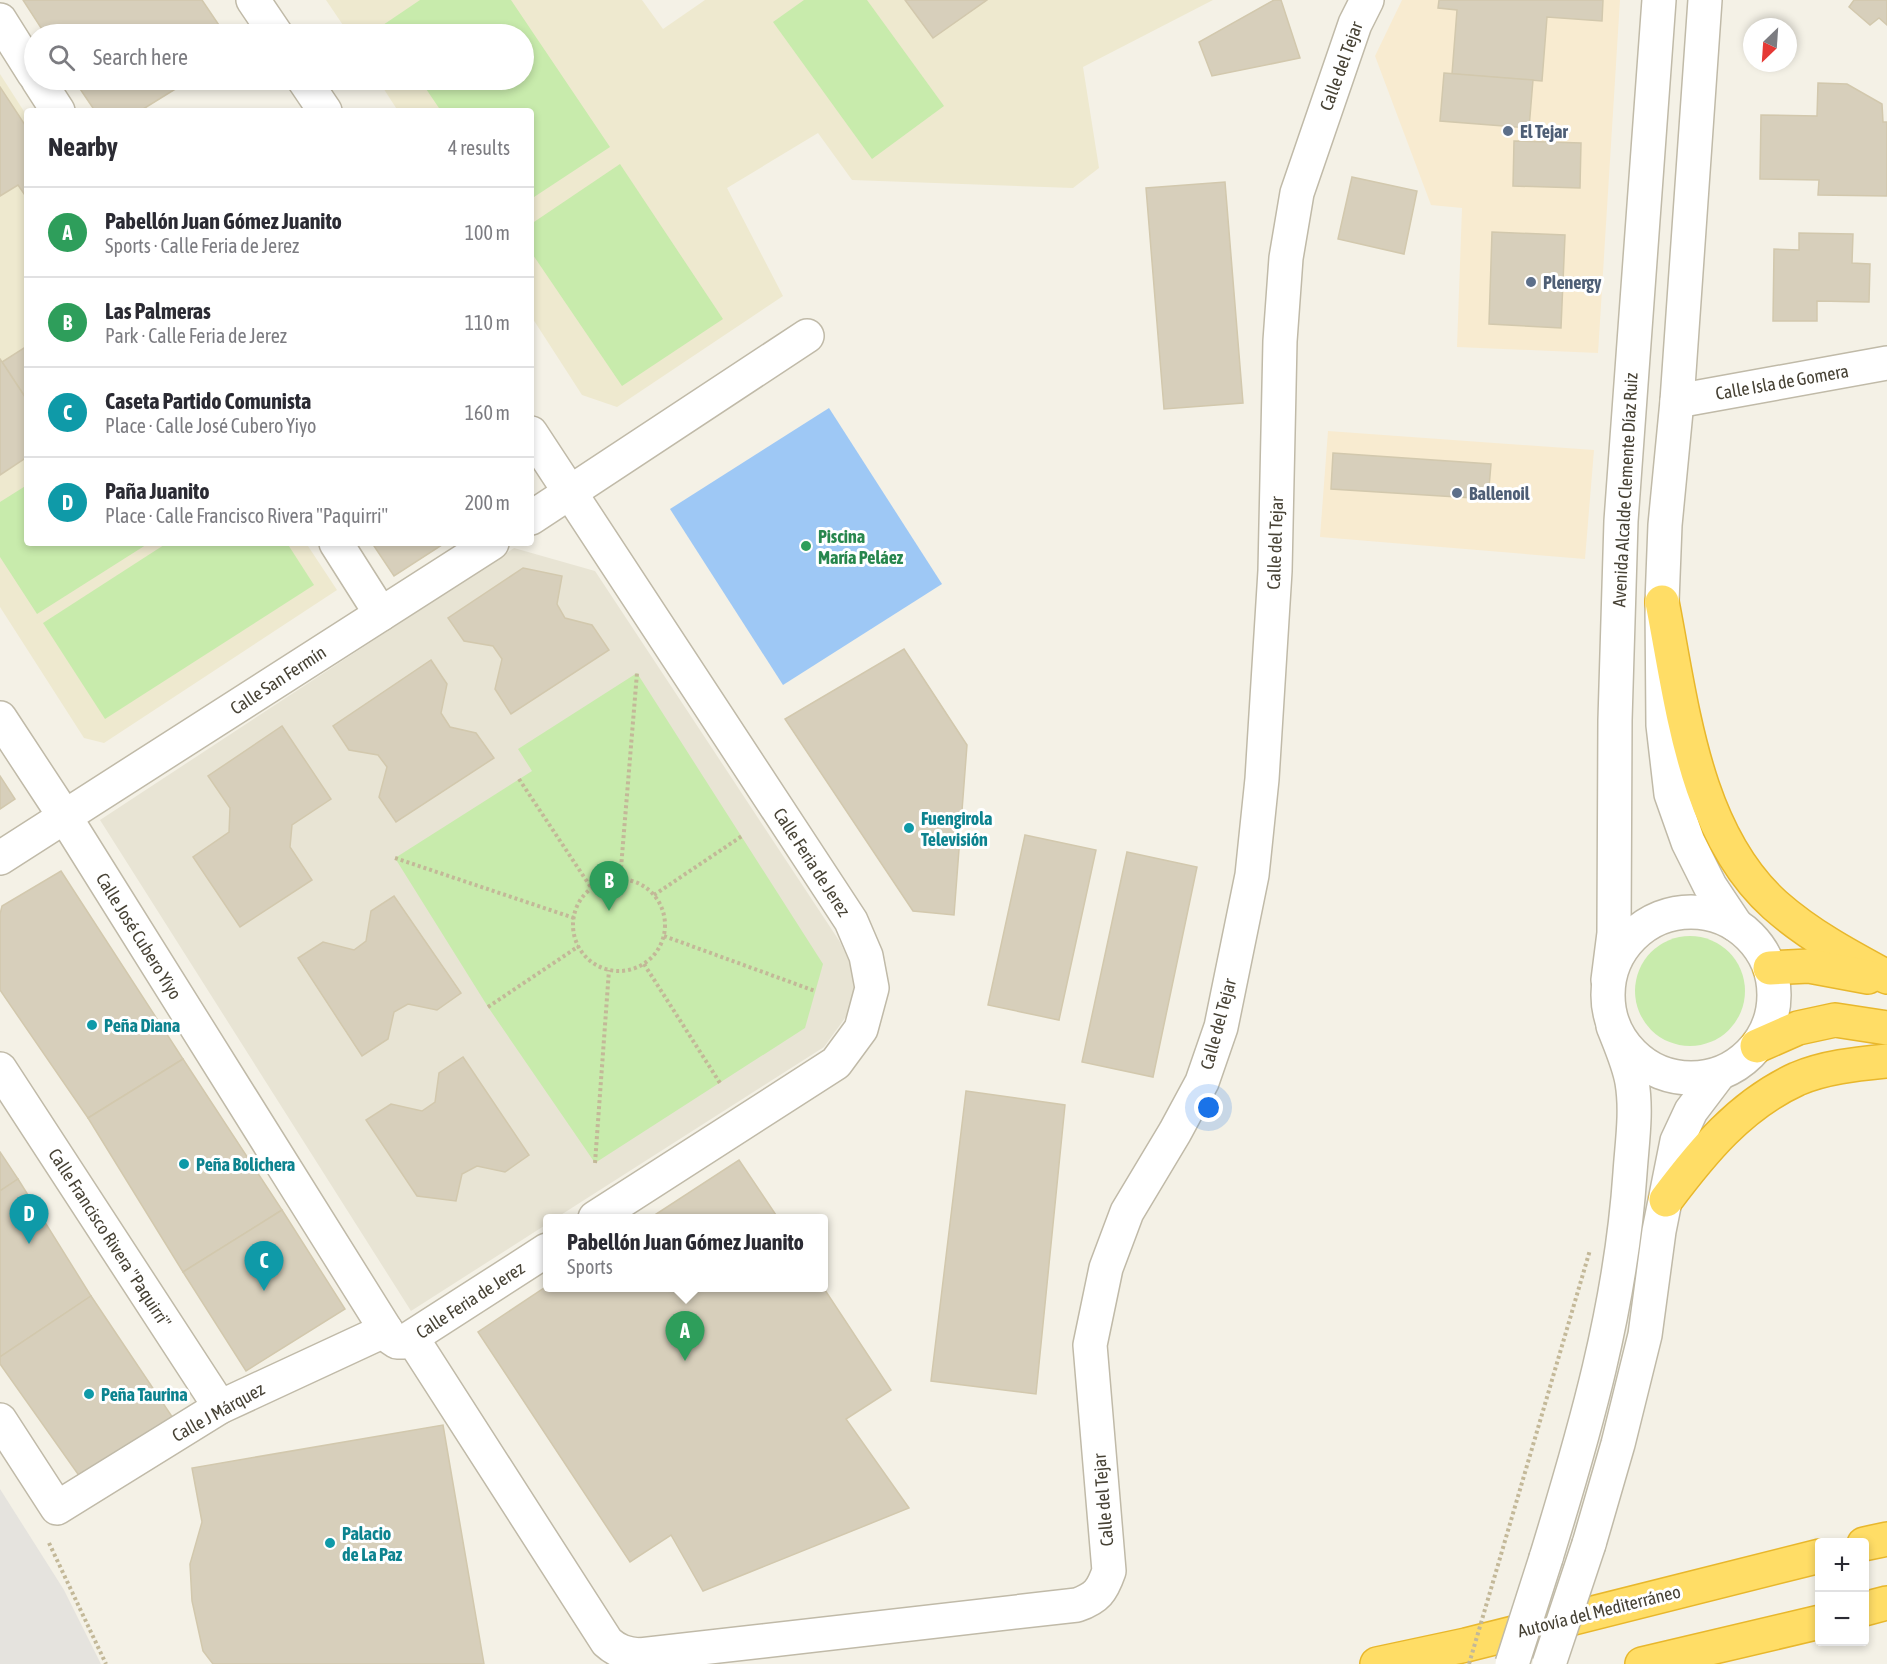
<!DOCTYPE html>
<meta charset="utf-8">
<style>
body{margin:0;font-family:"Asap Condensed",sans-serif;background:#f7f7f7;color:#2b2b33}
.controls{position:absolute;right:18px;bottom:18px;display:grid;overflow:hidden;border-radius:6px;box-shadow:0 3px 9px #0003}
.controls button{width:54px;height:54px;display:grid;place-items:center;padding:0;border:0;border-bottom:2px solid #e1e1e2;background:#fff;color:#2b2b33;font:30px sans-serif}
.compass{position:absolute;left:1743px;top:18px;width:54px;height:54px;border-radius:50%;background:#fff;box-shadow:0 3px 9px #0003;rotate:205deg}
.you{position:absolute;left:1209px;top:1108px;width:21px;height:21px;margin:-15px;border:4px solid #fff;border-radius:50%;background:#1a73e8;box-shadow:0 0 0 9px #1a73e833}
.badge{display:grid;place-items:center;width:39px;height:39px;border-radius:50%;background:#0f766e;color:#fff;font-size:20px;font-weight:700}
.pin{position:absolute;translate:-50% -50px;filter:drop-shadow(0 2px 3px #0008)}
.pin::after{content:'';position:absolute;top:32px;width:21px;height:18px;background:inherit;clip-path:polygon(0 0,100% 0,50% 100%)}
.popup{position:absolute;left:543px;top:1214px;width:285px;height:78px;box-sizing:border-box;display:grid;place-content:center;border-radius:6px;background:#fff;filter:drop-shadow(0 2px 4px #0005);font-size:20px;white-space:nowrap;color:#7c7c81}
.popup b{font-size:22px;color:#2b2b33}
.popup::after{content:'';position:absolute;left:50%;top:100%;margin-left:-12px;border:12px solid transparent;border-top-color:#fff}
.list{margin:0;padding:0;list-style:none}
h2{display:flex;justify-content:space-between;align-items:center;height:78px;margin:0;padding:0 24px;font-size:26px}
h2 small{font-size:20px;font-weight:400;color:#7c7c81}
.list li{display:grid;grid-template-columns:39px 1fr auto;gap:18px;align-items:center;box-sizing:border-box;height:90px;padding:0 24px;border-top:2px solid #e1e1e2}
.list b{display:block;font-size:22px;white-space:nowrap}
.list p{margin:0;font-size:20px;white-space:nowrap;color:#7c7c81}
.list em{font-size:20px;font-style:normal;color:#7c7c81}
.icon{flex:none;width:33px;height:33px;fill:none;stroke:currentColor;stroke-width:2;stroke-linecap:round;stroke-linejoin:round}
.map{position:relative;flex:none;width:1887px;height:1664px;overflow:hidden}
.search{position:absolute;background:#fff;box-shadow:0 3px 9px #0003;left:24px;top:24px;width:510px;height:66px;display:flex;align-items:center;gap:15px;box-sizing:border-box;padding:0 21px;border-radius:33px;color:#7c7c81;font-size:22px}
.panel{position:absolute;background:#fff;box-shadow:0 3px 9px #0003;left:24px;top:108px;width:510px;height:438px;border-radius:6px}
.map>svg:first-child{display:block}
.residential{fill:#e8e4d4}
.commercial{fill:#f8ebd0}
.education{fill:#eee9cf}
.green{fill:#c8ebac}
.parking{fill:#e5e3de}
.water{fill:#9ec8f5}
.building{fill:#d7cfbb;stroke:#d2c8ad;stroke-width:1.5}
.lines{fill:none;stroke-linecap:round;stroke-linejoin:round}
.minor-casing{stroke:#c0baa8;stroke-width:36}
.highway-casing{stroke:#e8b72c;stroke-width:36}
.path{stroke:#c3b898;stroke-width:4;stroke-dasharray:3 3;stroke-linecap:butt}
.minor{stroke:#fff;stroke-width:33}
.highway{stroke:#fd6;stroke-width:33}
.minor-bridge-casing{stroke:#c0baa8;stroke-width:36;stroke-linecap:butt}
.path-bridge{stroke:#c3b898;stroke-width:4;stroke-dasharray:3 3;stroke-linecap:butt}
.minor-bridge{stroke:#fff;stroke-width:33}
.service-dot{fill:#5c6f8a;stroke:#fff;stroke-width:2}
.leisure-dot{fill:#2e9e5b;stroke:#fff;stroke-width:2}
.culture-dot{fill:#0f9aa8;stroke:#fff;stroke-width:2}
.labels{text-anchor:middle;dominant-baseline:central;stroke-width:6;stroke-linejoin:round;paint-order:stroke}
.street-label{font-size:18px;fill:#474235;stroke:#fff}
.service-label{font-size:18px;font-weight:bold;fill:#4e5e75;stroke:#fff;text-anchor:start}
.leisure-label{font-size:18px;font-weight:bold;fill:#27864d;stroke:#fff;text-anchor:start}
.culture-label{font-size:18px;font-weight:bold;fill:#0d838f;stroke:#fff;text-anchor:start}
</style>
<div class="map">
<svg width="1887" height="1664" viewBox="0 0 1887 1664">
<rect width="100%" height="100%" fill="#f4f1e6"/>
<path class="residential" d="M514,548L595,571L840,942L856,976L853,1007L824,1047L556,1218H547V1224L411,1311L100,820Z"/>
<g class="commercial">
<path d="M1402,0H1620L1598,353L1457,347L1462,208L1431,205L1375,56Z"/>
<path d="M1328,431L1594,450L1585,559L1320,537Z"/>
</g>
<g class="education">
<path d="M326,0H642L663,29L705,0H1213L1083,67L1099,168L1073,188L852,180L818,133L727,188L783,296L617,407L582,395L531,316V111H398L378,80H524V34H349Z"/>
<path d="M0,74L27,116V543H306L337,590L104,743L84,738L0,607Z"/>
</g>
<g class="green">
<path d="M420,0H511L610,147L531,199V111H441L420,80H524V34H390L383,25Z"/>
<path d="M804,0H867L944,106L872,159L773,22Z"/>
<path d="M620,164L723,319L622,386L531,252V224Z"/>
<path d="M27,485V543H149L37,614L0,557V502Z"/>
<path d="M167,543H287L314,585L105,719L43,623Z"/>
<path d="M637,673L823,964L805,1028L595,1163L488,1007L395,858L532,771L518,749Z"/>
<circle cx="1690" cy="991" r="55"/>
</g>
<path class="parking" d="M0,1489L64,1590L101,1664H0Z"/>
<path class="water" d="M829,408L942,584L783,685L670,509Z"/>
<g class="building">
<path d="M23,0H202L225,34H45Z"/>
<path d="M905,0H987L933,38Z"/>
<path d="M1274,0H1281L1300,58L1212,76L1199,42Z"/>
<path d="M1439,0H1603L1602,21L1547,17L1542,81L1452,74L1457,10L1438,8Z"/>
<path d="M1854,0H1887V25L1879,18L1870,25L1849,7Z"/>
<path d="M1444,73L1533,80L1529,128L1440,121Z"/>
<path d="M74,80H190L140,111H95Z"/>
<path d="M1818,83L1847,84L1882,104L1883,122H1887V196L1818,195L1819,180L1760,179L1761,115L1817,116Z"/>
<path d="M0,87L27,128V198L18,185L0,196Z"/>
<path d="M1514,141L1581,143L1580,188L1513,186Z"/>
<path d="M1352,177L1417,191L1404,254L1338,239Z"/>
<path d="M1225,182L1243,403L1164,409L1146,188Z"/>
<path d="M1492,232L1565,235L1561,328L1489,324Z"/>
<path d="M1799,233L1853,234L1852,263L1870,264L1869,302L1817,301V321H1773L1774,249L1799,250Z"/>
<path d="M27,346V400L2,362Z"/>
<path d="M0,359L27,400V457L0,475Z"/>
<path d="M1333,453L1491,464L1488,499L1331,489Z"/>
<path d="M372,543H445L394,576Z"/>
<path d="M523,568L562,576L557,604L565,618L592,625L609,650L511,714L495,689L502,659L493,646L464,641L448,618Z"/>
<path d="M904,649L967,745L954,915L913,911L785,719Z"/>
<path d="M431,660L447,684L441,713L450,727L476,733L494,758L396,822L379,797L387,767L378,755L349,750L333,726Z"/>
<path d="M282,726L331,799L292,825L290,847L312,880L240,927L193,857L229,832L230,808L208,776Z"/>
<path d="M0,776L15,799L0,809Z"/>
<path d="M1025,835L1096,850L1059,1020L988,1005Z"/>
<path d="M1127,852L1197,867L1153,1077L1082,1062Z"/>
<path d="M61,871L183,1059L88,1118L0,990V914L2,906Z"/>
<path d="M394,896L461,993L437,1010L408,1004L394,1012L388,1039L362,1056L298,958L323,942L354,950L366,941L371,911Z"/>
<path d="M463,1057L529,1155L505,1172L477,1166L462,1174L456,1201L417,1196L366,1120L391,1104L422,1111L435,1102L439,1073Z"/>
<path d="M183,1059L282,1210L183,1272L88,1118Z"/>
<path d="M966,1091L1065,1105L1036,1394L931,1381Z"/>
<path d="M0,1152L18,1179L0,1191Z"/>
<path d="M739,1160L778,1218H650Z"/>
<path d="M18,1179L91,1296L0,1357V1191Z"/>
<path d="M282,1210L345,1309L246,1371L183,1272Z"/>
<path d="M547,1286L823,1287L891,1390L846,1419L909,1508L703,1591L671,1535L630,1562L478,1332Z"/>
<path d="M91,1296L177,1424L85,1484L0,1364V1357Z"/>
<path d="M443,1425L484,1664H213L203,1651L192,1601L190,1564L202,1522L192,1468Z"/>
</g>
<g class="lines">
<defs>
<g id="minor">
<path d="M253,0L276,34"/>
<path d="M1705,0L1677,401L1665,525L1662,602L1663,725L1671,794L1688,842L1710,886L1736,925"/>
<path d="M0,20L34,74"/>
<path d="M38,80L58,111"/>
<path d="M304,80L325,111"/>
<path d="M1677,401L1887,363"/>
<path d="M531,433L851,921L866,956L872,988L861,1029L836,1063L595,1218"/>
<path d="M531,518L807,336"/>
<path d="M336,543L381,614"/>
<path d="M0,718L65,817L391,1338L397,1342H404L547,1250"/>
<path d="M0,858L492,543"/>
<circle cx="1691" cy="995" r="83"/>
<path d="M1608,980L1614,933L1615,720L1621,521L1659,0"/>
<path d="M0,1069L220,1407"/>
<path d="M412,1338L607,1642C617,1651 626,1654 640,1655L1077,1605C1097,1598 1102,1591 1109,1571L1090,1345L1106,1268L1127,1212L1175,1132L1202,1082L1221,1027L1252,875L1262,779L1275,571L1280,341L1286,258L1297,193L1355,24L1367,0"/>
<path d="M0,1420L57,1508L220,1407L386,1330"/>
<path d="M1589,1544L1618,1444L1645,1335L1659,1231L1677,1141L1691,1111L1719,1074"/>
<path d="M1546,1558C1585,1431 1621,1307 1630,1173C1632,1143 1637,1112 1632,1082C1629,1064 1620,1044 1613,1026"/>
</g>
<g id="highway">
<path d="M1662,602C1682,704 1694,832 1775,905C1809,935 1848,956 1887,977"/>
<path d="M1770,968L1809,966L1868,977"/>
<path d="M1757,1046L1798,1028L1835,1020L1887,1028"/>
<path d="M1666,1200C1702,1152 1740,1105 1797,1079C1825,1067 1857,1064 1887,1061"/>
<path d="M1864,1544L1887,1539"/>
<path d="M1864,1609L1887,1603"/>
<path d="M1377,1664L1466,1645L1820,1556"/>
<path d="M1642,1664L1820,1622"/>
</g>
</defs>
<use href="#minor" class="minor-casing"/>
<use href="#highway" class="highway-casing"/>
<g class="path">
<path d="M519,779L592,889"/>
<path d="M395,858L574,918"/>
<circle cx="619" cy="925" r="46"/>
<path d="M620,880L637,673"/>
<path d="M654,895L742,836"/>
<path d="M664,936L815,991"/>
<path d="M644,964L720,1083"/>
<path d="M488,1007L579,946"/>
<path d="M595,1163L609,970"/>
<path d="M49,1543L106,1664"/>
</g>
<use href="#minor" class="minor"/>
<use href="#highway" class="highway"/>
<defs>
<g id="minor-bridge">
<path d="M1512,1664L1546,1558"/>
<path d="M1549,1664L1589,1544"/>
</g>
</defs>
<use href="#minor-bridge" class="minor-bridge-casing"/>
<path class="path-bridge" d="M1469,1664L1590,1250"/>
<use href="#minor-bridge" class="minor-bridge"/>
</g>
<g class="service-dot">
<circle cx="1508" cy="131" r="6"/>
<circle cx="1531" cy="282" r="6"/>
<circle cx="1457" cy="493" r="6"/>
</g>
<circle class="leisure-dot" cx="806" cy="546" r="6"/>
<g class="culture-dot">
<circle cx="909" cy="828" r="6"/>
<circle cx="92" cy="1025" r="6"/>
<circle cx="184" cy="1164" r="6"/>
<circle cx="89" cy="1394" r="6"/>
<circle cx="330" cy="1543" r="6"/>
</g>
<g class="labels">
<g class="street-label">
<text transform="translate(1341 66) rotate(-70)">Calle del Tejar</text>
<text transform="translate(1782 382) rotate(-10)">Calle Isla de Gomera</text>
<text transform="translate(1625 490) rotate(-87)">Avenida Alcalde Clemente Díaz Ruiz</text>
<text transform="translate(1275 543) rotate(-88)">Calle del Tejar</text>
<text transform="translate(278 680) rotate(-33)">Calle San Fermín</text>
<text transform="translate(812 862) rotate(57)">Calle Feria de Jerez</text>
<text transform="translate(139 936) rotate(58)">Calle José Cubero Yiyo</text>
<text transform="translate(1218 1024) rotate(-75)">Calle del Tejar</text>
<text transform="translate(110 1238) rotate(57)">Calle Francisco Rivera "Paquirri"</text>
<text transform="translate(470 1300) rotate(-33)">Calle Feria de Jerez</text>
<text transform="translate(218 1412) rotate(-29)">Calle J Márquez</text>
<text transform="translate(1103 1500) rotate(-95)">Calle del Tejar</text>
<text transform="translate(1599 1611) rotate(-14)">Autovía del Mediterráneo</text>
</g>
<g class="service-label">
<text x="1520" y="131">El Tejar</text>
<text x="1543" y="282">Plenergy</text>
<text x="1469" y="493">Ballenoil</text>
</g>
<g class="leisure-label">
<text x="818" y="536">Piscina<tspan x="818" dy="21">María Peláez</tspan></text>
</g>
<g class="culture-label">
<text x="921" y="818">Fuengirola<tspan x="921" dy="21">Televisión</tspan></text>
<text x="104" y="1025">Peña Diana</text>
<text x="196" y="1164">Peña Bolichera</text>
<text x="101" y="1394">Peña Taurina</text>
<text x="342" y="1533">Palacio<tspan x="342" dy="21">de La Paz</tspan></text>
</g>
</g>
</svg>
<div class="controls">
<button>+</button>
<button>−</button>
</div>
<svg class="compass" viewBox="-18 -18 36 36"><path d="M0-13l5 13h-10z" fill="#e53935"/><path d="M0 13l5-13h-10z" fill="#7c7c81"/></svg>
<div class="you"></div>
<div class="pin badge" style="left:685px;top:1361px;background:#2e9e5b">A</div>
<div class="popup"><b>Pabellón Juan Gómez Juanito</b>Sports</div>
<div class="pin badge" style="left:609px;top:911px;background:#2e9e5b">B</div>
<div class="pin badge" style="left:264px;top:1291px;background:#0f9aa8">C</div>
<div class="pin badge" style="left:29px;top:1244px;background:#0f9aa8">D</div>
<div class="search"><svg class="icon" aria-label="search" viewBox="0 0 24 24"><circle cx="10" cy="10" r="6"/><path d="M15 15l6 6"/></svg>Search here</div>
<section class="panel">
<h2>Nearby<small>4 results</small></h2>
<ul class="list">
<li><span class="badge" style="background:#2e9e5b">A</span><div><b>Pabellón Juan Gómez Juanito</b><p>Sports · Calle Feria de Jerez</p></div><em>100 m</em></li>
<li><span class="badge" style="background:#2e9e5b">B</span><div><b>Las Palmeras</b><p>Park · Calle Feria de Jerez</p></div><em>110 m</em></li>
<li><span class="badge" style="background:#0f9aa8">C</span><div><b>Caseta Partido Comunista</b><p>Place · Calle José Cubero Yiyo</p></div><em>160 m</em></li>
<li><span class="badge" style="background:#0f9aa8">D</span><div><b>Paña Juanito</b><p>Place · Calle Francisco Rivera &quot;Paquirri&quot;</p></div><em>200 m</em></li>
</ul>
</section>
</div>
